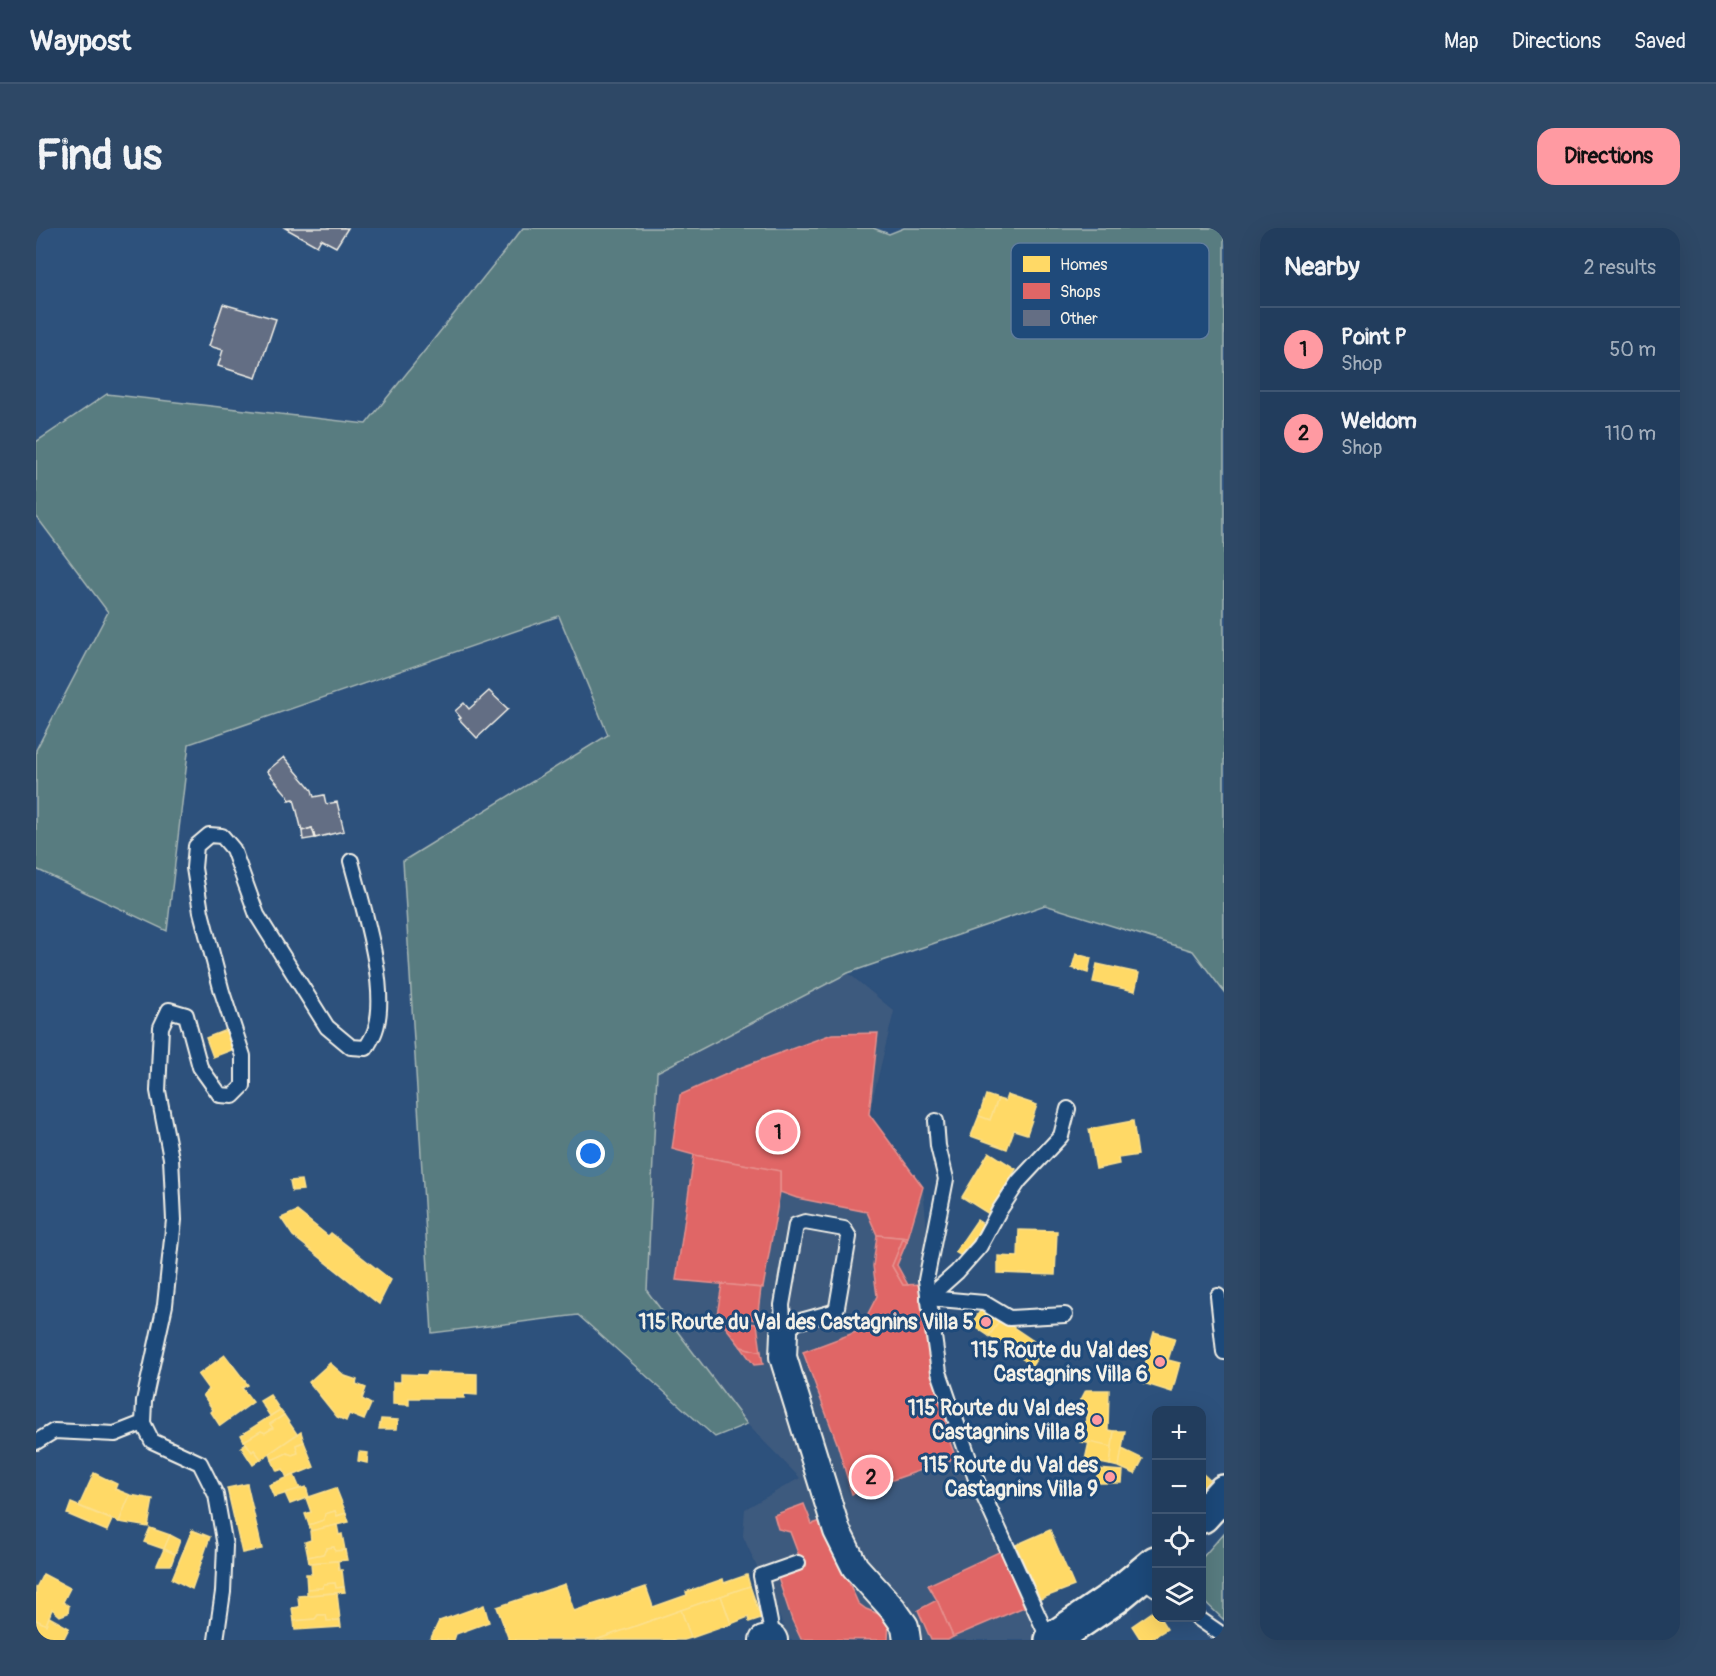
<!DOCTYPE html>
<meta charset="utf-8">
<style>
body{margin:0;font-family:Pangolin,sans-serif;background:#2e4866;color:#f1f3f6}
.controls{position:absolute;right:18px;bottom:18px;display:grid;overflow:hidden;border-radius:12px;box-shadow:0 6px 24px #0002}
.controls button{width:54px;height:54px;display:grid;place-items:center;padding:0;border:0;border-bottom:2px solid #3f5672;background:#223d5d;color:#f1f3f6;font:30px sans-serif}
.you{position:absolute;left:555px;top:926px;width:21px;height:21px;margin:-15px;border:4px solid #fff;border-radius:50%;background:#1a73e8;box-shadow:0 0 0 9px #1a73e833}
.badge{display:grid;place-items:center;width:39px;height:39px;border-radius:50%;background:#ff9aa2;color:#111;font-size:20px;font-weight:700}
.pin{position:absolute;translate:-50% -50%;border:3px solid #fff;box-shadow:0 2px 6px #0006}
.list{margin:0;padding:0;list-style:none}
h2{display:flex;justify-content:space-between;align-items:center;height:78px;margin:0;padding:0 24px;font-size:26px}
h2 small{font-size:20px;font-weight:400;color:#a2aebc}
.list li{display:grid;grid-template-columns:39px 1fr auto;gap:18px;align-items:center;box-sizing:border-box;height:84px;padding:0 24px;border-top:2px solid #3f5672}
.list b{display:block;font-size:22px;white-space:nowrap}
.list p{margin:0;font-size:20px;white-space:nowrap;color:#a2aebc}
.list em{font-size:20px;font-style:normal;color:#a2aebc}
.icon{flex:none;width:33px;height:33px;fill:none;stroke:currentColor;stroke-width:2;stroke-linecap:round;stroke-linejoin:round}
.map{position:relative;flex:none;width:1188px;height:1412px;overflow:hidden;border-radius:18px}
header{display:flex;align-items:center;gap:36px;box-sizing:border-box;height:84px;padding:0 30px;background:#223d5d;border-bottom:2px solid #3f5672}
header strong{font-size:28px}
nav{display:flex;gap:33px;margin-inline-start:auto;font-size:21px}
.intro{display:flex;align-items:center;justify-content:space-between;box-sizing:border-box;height:144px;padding:0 36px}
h1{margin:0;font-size:42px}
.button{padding:15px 27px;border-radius:18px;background:#ff9aa2;color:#111;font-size:21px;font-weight:700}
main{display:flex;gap:36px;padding:0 36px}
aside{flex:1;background:#223d5d;border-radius:18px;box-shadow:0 6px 24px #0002}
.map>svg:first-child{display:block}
.built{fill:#3e5a7e}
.green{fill:#597b80;stroke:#a6b6b4;stroke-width:1.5}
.homes{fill:#ffd966;stroke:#fce08d;stroke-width:1.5}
.shops{fill:#e06666;stroke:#e6908d;stroke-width:1.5}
.building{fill:#646e84;stroke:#f4f1e8;stroke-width:1.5}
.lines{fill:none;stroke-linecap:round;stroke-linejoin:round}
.lane-casing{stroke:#f4f1e8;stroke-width:18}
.street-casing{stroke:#f4f1e8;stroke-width:30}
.secondary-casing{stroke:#f4f1e8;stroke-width:38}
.lane{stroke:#1f4a7a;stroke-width:14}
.street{stroke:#1f4a7a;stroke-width:26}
.secondary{stroke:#1f4a7a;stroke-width:33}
.poi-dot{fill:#ff9aa2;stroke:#1f4a7a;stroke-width:2}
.labels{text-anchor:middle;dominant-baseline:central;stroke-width:6;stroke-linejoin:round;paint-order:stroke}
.poi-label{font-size:21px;font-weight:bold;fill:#f4f1e8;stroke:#1f4a7a;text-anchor:end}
.key{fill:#1f4a7a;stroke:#5f7c9b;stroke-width:1.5}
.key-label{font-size:16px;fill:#f4f1e8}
</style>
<header>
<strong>Waypost</strong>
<nav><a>Map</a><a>Directions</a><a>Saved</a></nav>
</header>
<div class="intro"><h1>Find us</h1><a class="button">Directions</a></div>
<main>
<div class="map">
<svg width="1188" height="1412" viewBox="0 0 1188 1412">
<rect width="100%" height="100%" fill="#2d517c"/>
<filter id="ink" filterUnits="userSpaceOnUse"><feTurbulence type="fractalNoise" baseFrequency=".0167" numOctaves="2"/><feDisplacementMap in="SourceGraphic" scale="12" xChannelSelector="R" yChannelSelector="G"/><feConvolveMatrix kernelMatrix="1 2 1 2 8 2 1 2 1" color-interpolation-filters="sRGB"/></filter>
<g filter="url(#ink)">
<path class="built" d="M812,745L858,783L833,886L887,959L895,1049L911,1147L950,1256L1019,1412H754L707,1308L709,1281L764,1250L711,1196L611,1063L621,844Z"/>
<g class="green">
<path d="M487,0H837L853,6L868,0H1188V764L1157,723L1009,677L812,745L621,844L611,1063L711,1196L679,1209L542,1087L396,1105L367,633L572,507L523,388L153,516L131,703L0,641V522L72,384L0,288V214L71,166L330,196Z"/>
<path d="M1188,1305V1392L1166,1371V1330Z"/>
</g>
<g class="homes">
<path d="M1040,726L1055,730L1052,745L1036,740Z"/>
<path d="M1061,736L1103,745L1099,763L1057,754Z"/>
<path d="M190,802L198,821L177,829L170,810Z"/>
<path d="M950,867L962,871L954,892L943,888Z"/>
<path d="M971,867L1001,877L991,906L978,902L971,921L935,908L943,888L954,892L962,871L969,873Z"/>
<path d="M1097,893L1102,927L1082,930L1083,936L1060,941L1053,901Z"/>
<path d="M953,924L980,941L953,986L926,969Z"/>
<path d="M265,952L267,962L256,963L254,953Z"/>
<path d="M261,983L292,1008L295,1005L355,1052L343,1076L257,1008L245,990Z"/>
<path d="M941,992L950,998L929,1030L919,1024Z"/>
<path d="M983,1002L1021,1003L1019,1047L962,1045V1028L982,1029Z"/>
<path d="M947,1079L965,1091L953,1108L935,1096Z"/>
<path d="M965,1091L996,1112L984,1129L953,1108Z"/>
<path d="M1118,1104L1139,1110L1132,1132L1144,1135L1136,1164L1104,1154Z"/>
<path d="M996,1112L1008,1120L996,1138L984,1129Z"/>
<path d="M189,1127L212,1157L206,1160L217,1174L184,1198L175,1184L177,1182L167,1167L173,1162L162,1147Z"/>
<path d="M294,1135L309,1148L321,1152L320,1156L330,1160L326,1171L335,1176L328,1192L313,1186L310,1193L301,1189L273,1154Z"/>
<path d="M392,1144L441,1146V1167L428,1166V1170H373V1177L357,1176V1154H365V1146L391,1147Z"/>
<path d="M1050,1162H1073L1072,1202L1078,1203L1076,1219L1044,1214L1053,1182L1040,1181Z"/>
<path d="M234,1167L244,1182L234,1188L224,1173Z"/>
<path d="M244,1182L248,1187L234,1196L237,1200L229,1205L225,1203L208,1213L205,1207Z"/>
<path d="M248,1187L261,1206L225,1231L218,1222L216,1224L208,1213L225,1203L229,1205L237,1200L234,1196Z"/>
<path d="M345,1191L362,1192L361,1201H343Z"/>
<path d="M1078,1203H1089L1083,1239L1074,1237Z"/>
<path d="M265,1204L268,1214L260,1217L262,1225L256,1227L251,1225L236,1232L234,1225Z"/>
<path d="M268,1214L278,1239L251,1250L247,1241L241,1243L236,1232L251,1225L256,1227L262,1225L260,1217Z"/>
<path d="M1053,1214L1076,1219L1074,1237L1049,1232Z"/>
<path d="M210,1215L216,1224L218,1222L225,1231L217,1237L205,1219Z"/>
<path d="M1086,1221L1107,1231L1099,1246L1083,1239Z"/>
<path d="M323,1224L332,1225L331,1235L322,1233Z"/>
<path d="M1061,1241L1087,1243L1086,1255H1061Z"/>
<path d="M58,1245L81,1256L79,1261L94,1267L83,1294L43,1278Z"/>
<path d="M1166,1245L1177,1255L1166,1269Z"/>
<path d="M258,1247L264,1261L238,1269L233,1257Z"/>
<path d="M211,1256L226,1321L206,1325L191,1260Z"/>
<path d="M270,1259L273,1269L254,1276L249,1265Z"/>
<path d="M300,1260L310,1285L301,1288L299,1283L289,1286L288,1292L273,1297L269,1286L275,1284L270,1270Z"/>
<path d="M94,1267L117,1271L112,1299L83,1294Z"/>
<path d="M35,1275L76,1292L71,1303L31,1286Z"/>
<path d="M299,1283L301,1288L310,1285L313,1294L275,1303L273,1297L288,1292L289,1286Z"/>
<path d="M301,1297L303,1307L306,1306L309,1322L299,1323L298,1319L291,1320L287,1326L272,1329L269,1314L275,1312L274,1303Z"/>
<path d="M114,1300L134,1307L128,1321L108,1314Z"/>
<path d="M156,1302L174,1309L156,1361L136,1351Z"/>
<path d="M1014,1302L1038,1358L1004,1371L980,1317Z"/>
<path d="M134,1307L144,1312L139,1326L128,1321Z"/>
<path d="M298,1319L299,1323L309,1322L311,1332L273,1335L272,1329L287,1326L291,1320Z"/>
<path d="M128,1321L139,1326L135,1337H121Z"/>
<path d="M302,1333L303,1342H306L308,1359L300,1360L299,1355L288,1356L286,1360L271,1361L270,1346H276L275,1335Z"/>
<path d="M7,1346L34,1360L27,1374L33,1378L32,1385L24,1388L16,1381L10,1397L0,1392V1360Z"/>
<path d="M711,1347L714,1358L560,1412H473L461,1379L529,1356L538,1383L610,1359L617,1379L651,1367L650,1364L687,1351L688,1355Z"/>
<path d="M299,1355L300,1360L308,1359L309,1364L271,1367V1361L286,1360L288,1356Z"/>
<path d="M714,1358L725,1390L713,1394L712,1389L695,1396L685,1368Z"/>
<path d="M301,1365L304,1392L291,1393L290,1387H282L279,1391L258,1393L256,1380L263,1379L262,1368Z"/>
<path d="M685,1368L695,1396L655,1410L645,1382Z"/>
<path d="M448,1377L453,1394L420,1406L418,1412H394L403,1393Z"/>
<path d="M645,1382L655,1410L648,1412H560Z"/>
<path d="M1119,1382L1120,1390H1124L1131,1401L1113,1412H1105L1096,1398Z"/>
<path d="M282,1387H290L291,1393L304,1392L305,1399L259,1402L258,1393L279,1391Z"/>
<path d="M13,1389L33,1400L27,1412H0V1392L10,1397Z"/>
</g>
<g class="shops">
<path d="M842,805L833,886L887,959L872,1010L841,1007L831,984L761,970L744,964V943L658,927L636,921L644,867L706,839L796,806Z"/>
<path d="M658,927L744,943V964L727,1060L640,1052Z"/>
<path d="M841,1007L872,1010L871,1013L867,1011L856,1038L867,1057L885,1056L892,1076L889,1106L910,1182V1204L920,1230L816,1266L801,1215L767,1124L823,1103L841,1068L837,1038Z"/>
<path d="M867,1011L871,1013L861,1037L872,1057H867L856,1038Z"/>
<path d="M686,1056L725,1060L721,1092L681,1087Z"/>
<path d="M684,1092L721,1096L725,1124L705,1119Z"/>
<path d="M705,1119L725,1124L727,1136L718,1137Z"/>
<path d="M768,1276L776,1296L791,1291L814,1357L822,1375L830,1381L853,1390L852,1412L765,1411L756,1392L742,1350L768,1341L754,1304L742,1301L738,1287Z"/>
<path d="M965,1323L988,1379L917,1409L901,1372L892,1357Z"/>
<path d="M901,1372L917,1409L912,1412H895L882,1382Z"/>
</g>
<g class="building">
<path d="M249,0H312L300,19L285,11L281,18Z"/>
<path d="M187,76L240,91L220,150L182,138L187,122L173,118Z"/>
<path d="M453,463L472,481L441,510L423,491L425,490L419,483L428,475L433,481Z"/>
<path d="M248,529L276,562L278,569L288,567L290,576L301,574L308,603L279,610L276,600L266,603L258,571L253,572L252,568L231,543Z"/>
<path d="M276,600L279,610L267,612L266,603Z"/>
</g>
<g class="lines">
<defs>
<g id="lane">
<path d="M900,893L902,918L910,951L890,1052L903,1144L940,1251L1013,1412"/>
<path d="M769,994L808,1001L813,1009L801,1079L797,1084L761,1094L748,1105L746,1077L760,997Z"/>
<path d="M1182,1068L1188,1124"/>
<path d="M892,1070L921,1044L944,1018L963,983L983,953L1025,908L1032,881"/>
<path d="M892,1070L948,1075L973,1090L1029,1087"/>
<path d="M0,1214L18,1203L79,1206L107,1195"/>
<path d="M1103,1349L1120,1361"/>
<path d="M1162,1390L1188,1408"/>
<path d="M737,1410L725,1348L762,1335"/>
<path d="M180,1412L187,1364L189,1318L180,1267L164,1235L116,1213L107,1195L108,1173L129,1077L138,992L135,930L122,863L125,799L133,782L150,787L164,839L184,867L197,868L207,858V828L186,764L165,684L158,640L160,618L173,607L186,608L197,621L221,687L291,799L315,819L330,820C333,815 337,809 339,803C354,762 326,676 315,633"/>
</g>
<g id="street">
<path d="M748,1105L747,1129L801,1303L819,1339L857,1381L869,1398L871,1412"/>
<path d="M727,1412L737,1410L738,1412"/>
</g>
<g id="secondary">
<path d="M1166,1288L1188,1264"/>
<path d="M1016,1412L1079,1369L1120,1335"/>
</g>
</defs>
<use href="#lane" class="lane-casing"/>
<use href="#street" class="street-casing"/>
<use href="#secondary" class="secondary-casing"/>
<use href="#lane" class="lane"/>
<use href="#street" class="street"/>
<use href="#secondary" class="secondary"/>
</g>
</g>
<g class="poi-dot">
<circle cx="950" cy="1094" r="6"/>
<circle cx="1124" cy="1134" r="6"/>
<circle cx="1061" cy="1192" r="6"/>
<circle cx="1074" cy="1249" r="6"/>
</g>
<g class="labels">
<g class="poi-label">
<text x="938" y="1094">115 Route du Val des Castagnins Villa 5</text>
<text x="1112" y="1122">115 Route du Val des<tspan x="1112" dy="24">Castagnins Villa 6</tspan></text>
<text x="1049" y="1180">115 Route du Val des<tspan x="1049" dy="24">Castagnins Villa 8</tspan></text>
<text x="1062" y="1237">115 Route du Val des<tspan x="1062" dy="24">Castagnins Villa 9</tspan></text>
</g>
</g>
<rect x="975" y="15" width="198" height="96" rx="9" class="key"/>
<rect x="987" y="28" width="27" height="16" fill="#ffd966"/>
<rect x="987" y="55" width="27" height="16" fill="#e06666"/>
<rect x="987" y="82" width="27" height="16" fill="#646e84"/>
<g class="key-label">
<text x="1024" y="42">Homes</text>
<text x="1024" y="69">Shops</text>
<text x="1024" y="96">Other</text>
</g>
</svg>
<div class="controls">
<button>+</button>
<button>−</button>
<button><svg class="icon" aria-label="locate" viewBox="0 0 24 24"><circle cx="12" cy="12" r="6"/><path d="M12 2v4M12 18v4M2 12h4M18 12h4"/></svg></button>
<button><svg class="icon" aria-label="layers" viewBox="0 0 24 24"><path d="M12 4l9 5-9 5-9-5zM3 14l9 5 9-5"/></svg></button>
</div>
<div class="you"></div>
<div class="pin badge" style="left:742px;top:904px">1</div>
<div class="pin badge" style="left:835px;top:1249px">2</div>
</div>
<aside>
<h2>Nearby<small>2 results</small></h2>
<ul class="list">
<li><span class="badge">1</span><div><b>Point P</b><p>Shop</p></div><em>50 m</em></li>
<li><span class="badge">2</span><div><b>Weldom</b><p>Shop</p></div><em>110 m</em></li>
</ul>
</aside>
</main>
